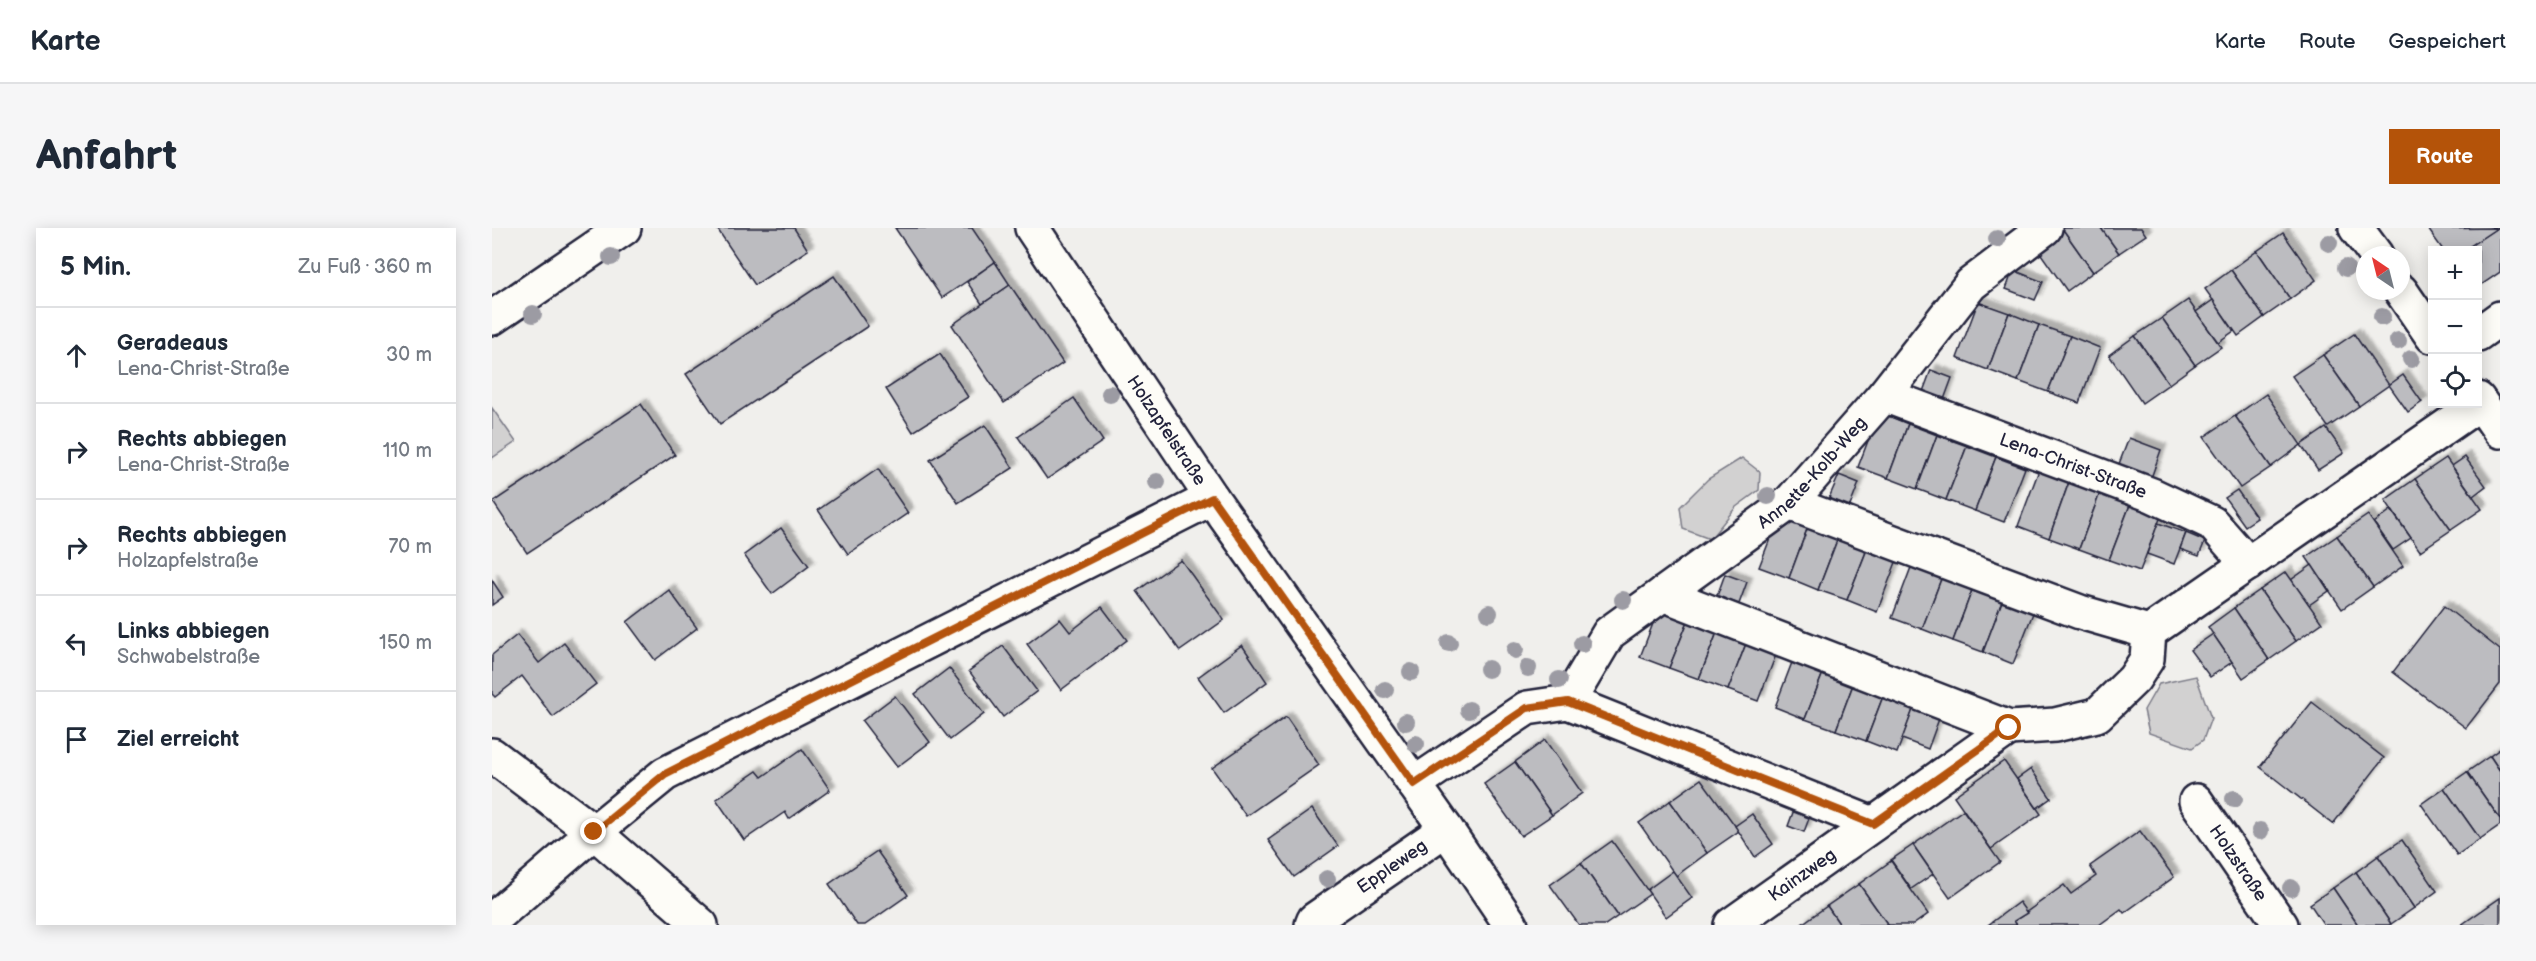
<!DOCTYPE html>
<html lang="de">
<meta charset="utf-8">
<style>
body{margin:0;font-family:"Balsamiq Sans",sans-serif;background:#f6f6f7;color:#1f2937}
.controls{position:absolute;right:18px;top:18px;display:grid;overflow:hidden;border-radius:0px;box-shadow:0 3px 15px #0003}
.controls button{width:54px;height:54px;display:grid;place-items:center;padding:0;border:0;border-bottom:2px solid #e0e1e3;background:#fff;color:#1f2937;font:30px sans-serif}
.compass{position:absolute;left:1864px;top:18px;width:54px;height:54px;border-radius:50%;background:#fff;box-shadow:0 3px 15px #0003;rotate:325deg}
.stop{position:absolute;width:18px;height:18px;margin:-14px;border:4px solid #b45309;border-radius:50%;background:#fff}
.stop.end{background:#b45309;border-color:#fff;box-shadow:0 2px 6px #0008}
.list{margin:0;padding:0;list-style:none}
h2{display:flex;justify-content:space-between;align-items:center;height:78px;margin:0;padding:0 24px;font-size:26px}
h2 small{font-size:20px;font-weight:400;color:#747a83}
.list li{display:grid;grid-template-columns:39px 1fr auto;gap:18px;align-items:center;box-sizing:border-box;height:96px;padding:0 24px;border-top:2px solid #e0e1e3}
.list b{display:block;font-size:22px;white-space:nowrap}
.list p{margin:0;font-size:20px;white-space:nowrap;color:#747a83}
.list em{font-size:20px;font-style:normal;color:#747a83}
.icon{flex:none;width:33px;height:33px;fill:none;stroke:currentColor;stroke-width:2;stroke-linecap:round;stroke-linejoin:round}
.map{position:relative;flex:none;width:2008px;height:697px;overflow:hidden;border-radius:0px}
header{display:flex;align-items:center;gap:36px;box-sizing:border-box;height:84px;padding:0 30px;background:#fff;border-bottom:2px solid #e0e1e3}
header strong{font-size:28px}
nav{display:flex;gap:33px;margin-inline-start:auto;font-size:21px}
.intro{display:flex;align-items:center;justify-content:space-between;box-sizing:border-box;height:144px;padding:0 36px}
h1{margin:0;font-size:42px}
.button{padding:15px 27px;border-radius:0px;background:#b45309;color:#fff;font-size:21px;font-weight:700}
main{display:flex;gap:36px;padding:0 36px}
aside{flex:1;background:#fff;border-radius:0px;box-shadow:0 3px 15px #0003}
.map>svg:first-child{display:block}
.green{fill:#d2d1d1;stroke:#7a7a86;stroke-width:1.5}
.building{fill:#bcbcc0;stroke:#22223b;stroke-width:1.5;filter:url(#shadow)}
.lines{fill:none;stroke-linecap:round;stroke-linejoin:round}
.minor-casing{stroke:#22223b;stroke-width:38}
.minor{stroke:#fdfcf7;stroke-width:33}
.tree{fill:#9c9ba3}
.route{stroke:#b45309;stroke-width:8}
.labels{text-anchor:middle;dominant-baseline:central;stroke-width:5;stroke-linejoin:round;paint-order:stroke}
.street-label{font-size:18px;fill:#22223b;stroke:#fdfcf7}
</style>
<header>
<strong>Karte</strong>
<nav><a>Karte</a><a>Route</a><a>Gespeichert</a></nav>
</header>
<div class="intro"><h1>Anfahrt</h1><a class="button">Route</a></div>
<main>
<aside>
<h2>5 Min.<small>Zu Fuß · 360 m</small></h2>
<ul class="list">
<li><svg class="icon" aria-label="ahead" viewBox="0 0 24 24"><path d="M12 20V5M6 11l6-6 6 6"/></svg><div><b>Geradeaus</b><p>Lena-Christ-Straße</p></div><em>30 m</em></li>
<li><svg class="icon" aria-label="right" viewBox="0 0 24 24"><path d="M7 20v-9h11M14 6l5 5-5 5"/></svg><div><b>Rechts abbiegen</b><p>Lena-Christ-Straße</p></div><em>110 m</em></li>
<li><svg class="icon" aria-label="right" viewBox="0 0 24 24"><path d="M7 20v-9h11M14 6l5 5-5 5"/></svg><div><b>Rechts abbiegen</b><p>Holzapfelstraße</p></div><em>70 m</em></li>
<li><svg class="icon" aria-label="left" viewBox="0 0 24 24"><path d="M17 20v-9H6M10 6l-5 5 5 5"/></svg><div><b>Links abbiegen</b><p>Schwabelstraße</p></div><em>150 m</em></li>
<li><svg class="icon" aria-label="arrive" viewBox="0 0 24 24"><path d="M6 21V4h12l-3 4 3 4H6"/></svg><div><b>Ziel erreicht</b></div></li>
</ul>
</aside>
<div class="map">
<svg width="2008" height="697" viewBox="0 0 2008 697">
<defs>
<filter id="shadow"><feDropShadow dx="5.5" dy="-5.5" stdDeviation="1.5" flood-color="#0004"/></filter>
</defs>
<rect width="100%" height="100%" fill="#f0efec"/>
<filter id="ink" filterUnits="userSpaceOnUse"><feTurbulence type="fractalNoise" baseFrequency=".0167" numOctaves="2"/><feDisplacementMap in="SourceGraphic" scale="12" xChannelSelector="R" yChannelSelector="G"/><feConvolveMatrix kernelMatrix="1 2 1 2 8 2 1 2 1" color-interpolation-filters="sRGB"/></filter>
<g filter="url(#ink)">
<g class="green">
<path d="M0,180L24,214L0,230Z"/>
<path d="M1250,230L1268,244L1267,262L1244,279L1218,311L1191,301L1188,279L1216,251Z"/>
<path d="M1704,448L1719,490L1711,512L1700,520L1657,505L1652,482L1667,456Z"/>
</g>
<g class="building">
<path d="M230,0H302L316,22L263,57L226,2Z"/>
<path d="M403,0H480L503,34L450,70Z"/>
<path d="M1563,0H1570L1601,44L1575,63L1542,16Z"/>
<path d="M1570,0H1609L1627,25L1601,44Z"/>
<path d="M1609,0H1649L1654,7L1627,25Z"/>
<path d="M2005,0H2008V44L1986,59V22H1972Z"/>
<path d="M2005,0L1972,22H1951L1936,1Z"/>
<path d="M1791,5L1824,52L1798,71L1765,23Z"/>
<path d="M1765,23L1798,71L1772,89L1739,42Z"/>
<path d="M503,34L518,57L490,76L475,54Z"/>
<path d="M1521,42L1551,54L1543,72L1514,61Z"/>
<path d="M1739,42L1772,89L1746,108L1713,61Z"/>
<path d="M342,48L376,98L228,196L194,146Z"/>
<path d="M518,57L571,135L512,175L460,97Z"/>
<path d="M1696,72L1729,119L1703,137L1670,90Z"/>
<path d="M1721,72L1742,103L1726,114L1704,84Z"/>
<path d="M1486,74L1517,85L1496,142L1465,130Z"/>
<path d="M1517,85L1547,97L1526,153L1496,142Z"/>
<path d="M1670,90L1703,137L1677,156L1643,108Z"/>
<path d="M1547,97L1578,108L1556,164L1526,153Z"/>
<path d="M1862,106L1897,157L1867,178L1831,127Z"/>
<path d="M1578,108L1608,120L1587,175L1556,164Z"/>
<path d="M1643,108L1677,156L1650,175L1617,127Z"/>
<path d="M448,126L476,169L421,204L394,161Z"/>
<path d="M1831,127L1867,178L1836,199L1800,148Z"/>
<path d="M1439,142L1460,150L1450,177L1429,169Z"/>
<path d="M1911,147L1930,174L1916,184L1897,157Z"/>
<path d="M1774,166L1809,217L1779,239L1743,188Z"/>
<path d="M582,170L611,213L555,251L526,209Z"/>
<path d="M149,176L183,227L35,325L1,274Z"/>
<path d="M1387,184L1416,196L1396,250L1366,239Z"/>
<path d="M1743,188L1779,239L1748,260L1712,209Z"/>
<path d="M1416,196L1445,207L1425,261L1396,250Z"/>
<path d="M493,197L521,240L466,275L438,232Z"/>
<path d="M1834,200L1852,225L1826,242L1809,217Z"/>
<path d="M1445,207L1475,218L1454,272L1425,261Z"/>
<path d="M1637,210L1669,222L1658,253L1625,241Z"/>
<path d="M1475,218L1504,229L1483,283L1454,272Z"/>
<path d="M1504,229L1533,240L1512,294L1483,283Z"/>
<path d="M1973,229L1994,258L1981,268L1960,238Z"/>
<path d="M1954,230L1990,281L1959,302L1923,251Z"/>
<path d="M386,241L416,285L356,326L326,282Z"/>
<path d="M1547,242L1577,254L1557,310L1526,298Z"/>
<path d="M1347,247L1367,255L1358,278L1337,270Z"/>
<path d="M1923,251L1959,302L1928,323L1893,272Z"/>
<path d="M1577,254L1608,265L1587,321L1557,310Z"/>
<path d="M1745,262L1765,290L1753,298L1733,270Z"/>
<path d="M1608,265L1638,277L1617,332L1587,321Z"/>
<path d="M1638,277L1669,288L1648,343L1617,332Z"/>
<path d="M1899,282L1919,310L1901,322L1882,295Z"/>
<path d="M1288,285L1317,296L1297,350L1267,339Z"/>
<path d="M1876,287L1911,338L1881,359L1845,308Z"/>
<path d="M1666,295L1694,305L1682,336L1655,326Z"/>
<path d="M1317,296L1347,307L1326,362L1297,350Z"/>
<path d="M289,300L317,338L280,366L252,327Z"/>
<path d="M1694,305L1713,313L1707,328L1688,321Z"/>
<path d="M1347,307L1376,319L1355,372L1326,362Z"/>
<path d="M1845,308L1881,359L1850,381L1814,329Z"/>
<path d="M1376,319L1406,329L1385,384L1355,372Z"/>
<path d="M689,332L732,392L688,423L645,363Z"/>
<path d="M1421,334L1451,346L1430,401L1400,390Z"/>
<path d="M1820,337L1837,363L1817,377L1799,352Z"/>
<path d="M1794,344L1830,395L1804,413L1768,362Z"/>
<path d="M1233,346L1255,354L1247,376L1225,368Z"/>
<path d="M1451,346L1482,357L1461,413L1430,401Z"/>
<path d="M0,352L11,369L0,377Z"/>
<path d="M1482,357L1512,368L1491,424L1461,413Z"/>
<path d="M177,362L205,400L163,432L135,394Z"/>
<path d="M1768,362L1804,413L1777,432L1742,380Z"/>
<path d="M1512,368L1543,380L1521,436L1491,424Z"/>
<path d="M1169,375L1199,386L1177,440L1148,429Z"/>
<path d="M1952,378L2008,422V456L1974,500L1901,444Z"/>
<path d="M610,379L635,412L569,462L535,416L568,391L578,404Z"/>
<path d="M1742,380L1777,432L1751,450L1716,399Z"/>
<path d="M1199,386L1228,397L1207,451L1177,440Z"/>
<path d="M1228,397L1257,408L1236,462L1207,451Z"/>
<path d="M1721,406L1740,434L1718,449L1698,422Z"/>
<path d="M25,407L47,435L72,415L104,456L61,489L30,448L3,469L0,466V427Z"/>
<path d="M1257,408L1287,419L1266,473L1236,462Z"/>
<path d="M750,417L775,454L732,485L706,449Z"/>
<path d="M511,418L545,463L511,489L477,443Z"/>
<path d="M1304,424L1335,435L1313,491L1283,479Z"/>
<path d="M1335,435L1365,446L1344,502L1313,491Z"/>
<path d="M457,440L492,486L458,512L423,466Z"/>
<path d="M1365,446L1395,458L1374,513L1344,502Z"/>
<path d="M1395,458L1426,469L1405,525L1374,513Z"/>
<path d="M403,468L438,514L405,539L370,493Z"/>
<path d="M1820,474L1892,530L1841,596L1768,539Z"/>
<path d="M1422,479L1448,488L1436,521L1410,511Z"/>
<path d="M794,489L827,537L754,588L720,540Z"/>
<path d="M1053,512L1090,565L1060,587L1023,534Z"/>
<path d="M310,521L338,562L297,591L293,584L252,612L224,571L265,543L270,549Z"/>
<path d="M2008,521V543L1998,528Z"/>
<path d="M1998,528L2008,543V591L1975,544Z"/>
<path d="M1512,533L1549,586L1499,621L1462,568Z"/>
<path d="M1023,534L1060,587L1029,608L992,556Z"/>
<path d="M1539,541L1559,570L1545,580L1525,551Z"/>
<path d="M1975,544L2008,591V597L1988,611L1952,560Z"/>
<path d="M1209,551L1247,603L1215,625L1178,573Z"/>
<path d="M1952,560L1988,611L1965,627L1929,576Z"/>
<path d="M1178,573L1215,625L1184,648L1147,595Z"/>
<path d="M1303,579L1319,585L1312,604L1296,598Z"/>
<path d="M820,581L846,618L802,649L776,612Z"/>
<path d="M1471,582L1508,634L1458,670L1421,617Z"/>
<path d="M1260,586L1281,616L1263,629L1243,598Z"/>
<path d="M1648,603L1682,649L1632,685L1629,681L1607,697H1525L1522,693L1572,657L1579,666L1604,648L1598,638Z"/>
<path d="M1910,612L1945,663L1922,680L1886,628Z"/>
<path d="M1120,613L1158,666L1126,688L1089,635Z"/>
<path d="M1421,617L1441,646L1419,661L1399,632Z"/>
<path d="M385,623L416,667L373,697H365L337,656Z"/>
<path d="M1886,628L1922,680L1899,696L1864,644Z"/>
<path d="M1399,633L1436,686L1421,697H1396L1367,656Z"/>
<path d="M1089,635L1126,688L1113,697H1087L1058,657Z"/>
<path d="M1181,643L1200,670L1174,689L1155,662Z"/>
<path d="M1864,644L1899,696L1897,697H1866L1841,660Z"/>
<path d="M1367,656L1396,697H1348L1335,678Z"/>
<path d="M1841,660L1866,697H1832L1818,676Z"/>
<path d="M2008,670V697H1969Z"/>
<path d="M1527,674L1535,685L1522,693L1525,697H1496Z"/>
<path d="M1335,678L1348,697H1310V696Z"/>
</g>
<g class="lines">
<defs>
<g id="minor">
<path id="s1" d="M540,0L720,270L954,601L1019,697"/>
<path d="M1864,0L1884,27"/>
<path d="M1909,63L1940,108"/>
<path d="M0,90L132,0"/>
<path d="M1986,106L2008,90"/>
<path id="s2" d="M1392,167L1660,267L1720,295L1756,336"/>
<path d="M1986,171L2008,203"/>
<path d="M1297,275L1588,384L1657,404"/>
<path d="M1171,366L1517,500L1563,497L1605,487L1642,451L1655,431L1657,404L1988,175"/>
<path id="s3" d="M1076,474L1117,405L1297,275L1392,167L1479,56L1553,0"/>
<path d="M0,527L102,604L209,697"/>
<path d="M922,556L1035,480L1076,474L1381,596"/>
<path id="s4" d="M1704,573L1789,697"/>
<path d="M0,692L102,604L173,546L720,270"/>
<path id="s5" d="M820,697L822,692L954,601"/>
<path id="s6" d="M1239,697L1517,500"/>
</g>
</defs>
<use href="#minor" class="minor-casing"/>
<use href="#minor" class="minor"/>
</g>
<g class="tree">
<circle cx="1505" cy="11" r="9"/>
<circle cx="1837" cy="15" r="9"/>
<circle cx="119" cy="29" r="9"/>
<circle cx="1854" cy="40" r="9"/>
<circle cx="41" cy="86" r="9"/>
<circle cx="1890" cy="89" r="9"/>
<circle cx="1906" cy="113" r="9"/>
<circle cx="1919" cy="131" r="9"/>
<circle cx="618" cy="166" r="9"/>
<circle cx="665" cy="254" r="9"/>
<circle cx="1276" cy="268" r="9"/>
<circle cx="1131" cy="372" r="9"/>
<circle cx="997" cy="385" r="9"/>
<circle cx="957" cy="415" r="9"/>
<circle cx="1090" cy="416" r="9"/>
<circle cx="1023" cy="422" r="9"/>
<circle cx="1036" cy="440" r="9"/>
<circle cx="996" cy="441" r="9"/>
<circle cx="919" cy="444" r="9"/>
<circle cx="1067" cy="452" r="9"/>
<circle cx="893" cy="462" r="9"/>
<circle cx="977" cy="482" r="9"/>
<circle cx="914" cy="494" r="9"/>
<circle cx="924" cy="516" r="9"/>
<circle cx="1742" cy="571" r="9"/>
<circle cx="1768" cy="603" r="9"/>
<circle cx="835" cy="651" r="9"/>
<circle cx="1799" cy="660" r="9"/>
</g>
</g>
<g class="lines" filter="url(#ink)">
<path class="route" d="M102,604L173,546L720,270L922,556L1035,480L1076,474L1381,596L1517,500"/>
</g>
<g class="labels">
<g class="street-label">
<text stroke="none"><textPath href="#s1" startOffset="243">Holzapfelstraße</textPath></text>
<text stroke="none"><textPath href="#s2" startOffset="202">Lena-Christ-Straße</textPath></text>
<text stroke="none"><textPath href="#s3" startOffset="340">Annette-Kolb-Weg</textPath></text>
<text stroke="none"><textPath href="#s4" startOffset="75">Holzstraße</textPath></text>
<text stroke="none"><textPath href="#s5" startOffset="100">Eppleweg</textPath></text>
<text stroke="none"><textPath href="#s6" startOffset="87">Kainzweg</textPath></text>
</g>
</g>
</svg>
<div class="controls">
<button>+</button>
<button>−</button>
<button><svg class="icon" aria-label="locate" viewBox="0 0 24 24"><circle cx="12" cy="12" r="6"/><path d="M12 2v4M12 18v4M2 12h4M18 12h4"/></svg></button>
</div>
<svg class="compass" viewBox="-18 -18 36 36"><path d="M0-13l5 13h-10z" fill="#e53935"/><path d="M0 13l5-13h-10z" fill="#747a83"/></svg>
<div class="stop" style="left:1517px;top:500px"></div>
<div class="stop end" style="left:102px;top:604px"></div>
</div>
</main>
